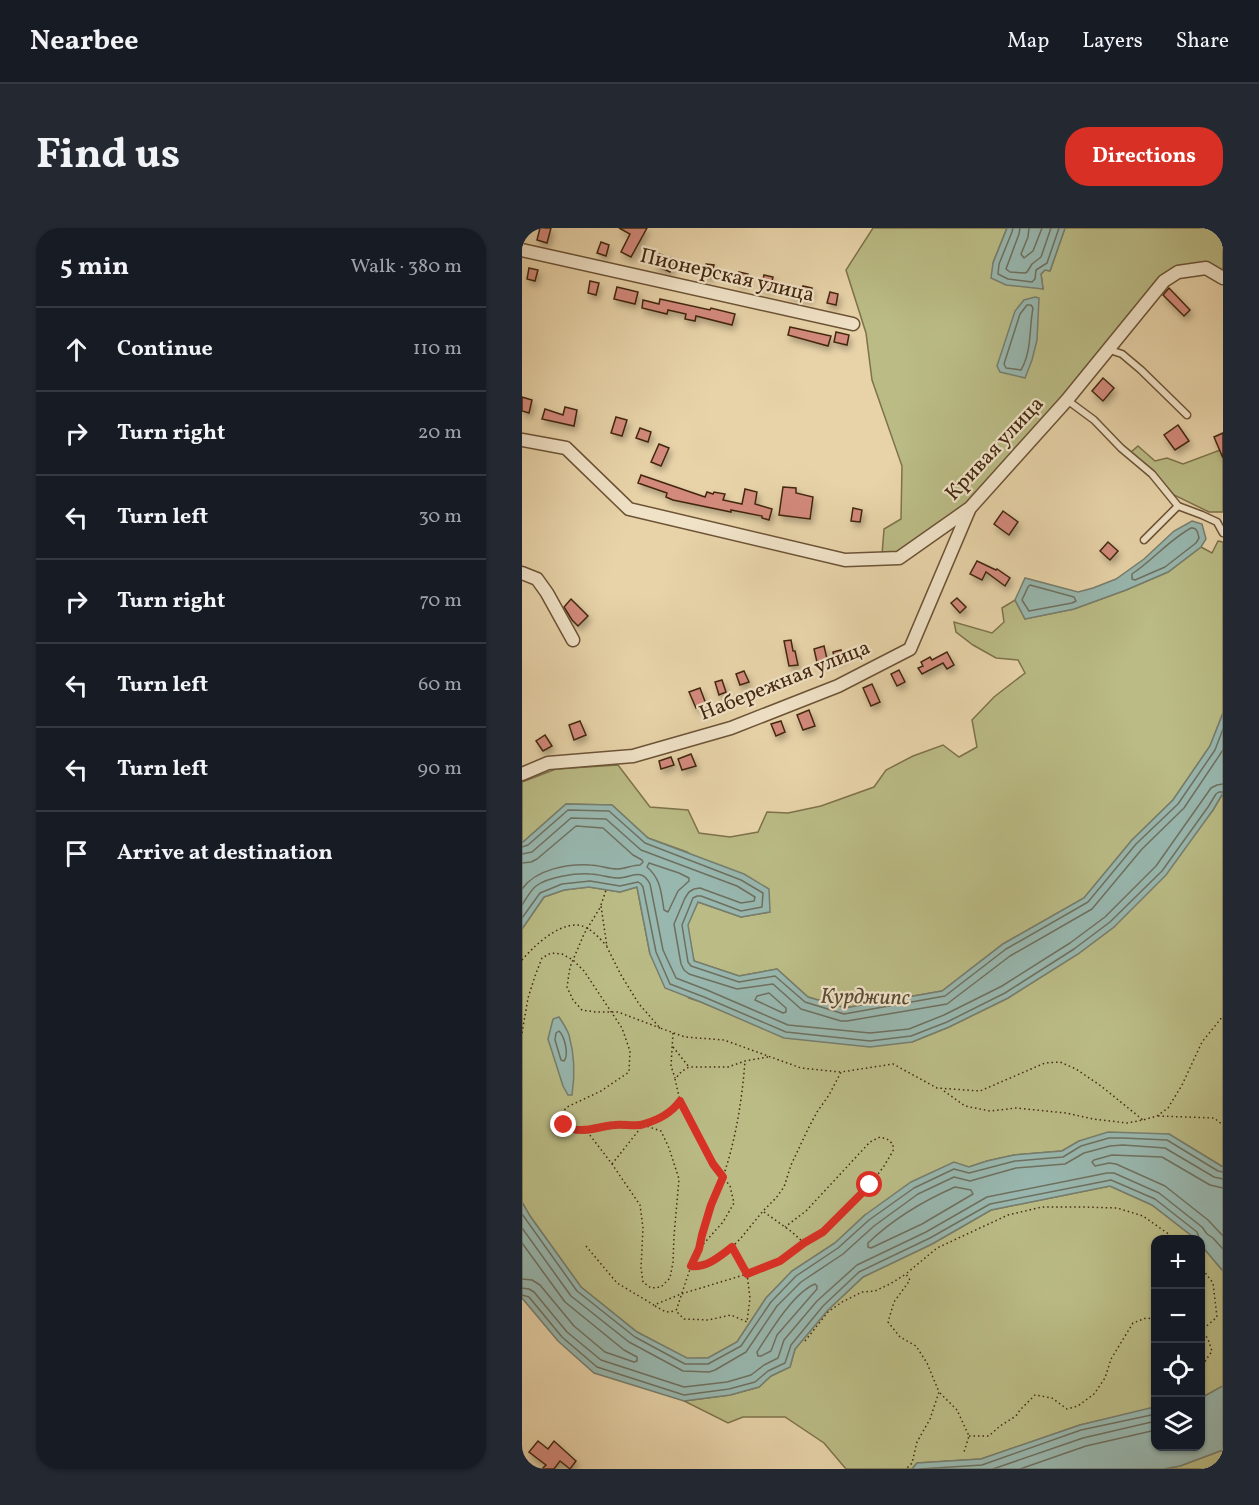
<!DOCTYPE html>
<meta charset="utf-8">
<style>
body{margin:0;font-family:Vollkorn,serif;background:#242831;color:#f1f3f6}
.controls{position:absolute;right:18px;bottom:18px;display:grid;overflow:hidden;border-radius:12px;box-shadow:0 2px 4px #0004}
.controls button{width:54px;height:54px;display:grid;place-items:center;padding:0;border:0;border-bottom:2px solid #363941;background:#171b24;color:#f1f3f6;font:30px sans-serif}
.stop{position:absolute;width:18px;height:18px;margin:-14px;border:4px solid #d93025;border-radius:50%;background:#fff}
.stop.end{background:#d93025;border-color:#fff;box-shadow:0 2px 6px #0008}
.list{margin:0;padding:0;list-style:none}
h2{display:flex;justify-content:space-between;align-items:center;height:78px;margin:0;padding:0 24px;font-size:26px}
h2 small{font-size:20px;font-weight:400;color:#9ea1a6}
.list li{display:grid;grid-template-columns:39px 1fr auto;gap:18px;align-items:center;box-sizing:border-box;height:84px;padding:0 24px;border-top:2px solid #363941}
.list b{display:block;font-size:22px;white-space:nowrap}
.list em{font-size:20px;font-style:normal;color:#9ea1a6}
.icon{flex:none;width:33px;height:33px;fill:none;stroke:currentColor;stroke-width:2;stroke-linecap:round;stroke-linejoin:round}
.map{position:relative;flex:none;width:701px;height:1241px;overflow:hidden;border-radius:24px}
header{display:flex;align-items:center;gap:36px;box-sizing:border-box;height:84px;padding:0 30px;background:#171b24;border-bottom:2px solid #363941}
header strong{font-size:28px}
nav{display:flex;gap:33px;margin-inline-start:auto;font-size:21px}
.intro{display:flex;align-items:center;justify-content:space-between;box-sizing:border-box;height:144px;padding:0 36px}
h1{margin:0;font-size:42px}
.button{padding:15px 27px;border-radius:24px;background:#d93025;color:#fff;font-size:21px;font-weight:700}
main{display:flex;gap:36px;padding:0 36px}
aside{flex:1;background:#171b24;border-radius:24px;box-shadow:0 2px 4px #0004}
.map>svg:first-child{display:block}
.green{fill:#babb85;stroke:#7e724a;stroke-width:1.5}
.water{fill:#98b7af;stroke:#767e6f;stroke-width:1.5}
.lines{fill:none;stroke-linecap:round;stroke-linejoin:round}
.shore{stroke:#6e705f;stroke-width:1.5}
.building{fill:#d38a7c;stroke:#43280f;stroke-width:1.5;filter:url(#shadow)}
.lane-casing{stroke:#6c5336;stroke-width:9}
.street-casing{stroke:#6c5336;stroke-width:15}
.path{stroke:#43280f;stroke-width:1.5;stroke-dasharray:1.5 3;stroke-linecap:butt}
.lane{stroke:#f0e2c7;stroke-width:6}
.street{stroke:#f0e2c7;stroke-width:12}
.route{stroke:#d93025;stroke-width:8}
.labels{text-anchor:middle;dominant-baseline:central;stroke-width:4.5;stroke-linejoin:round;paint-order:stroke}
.street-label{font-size:21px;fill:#43280f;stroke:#f0e2c7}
.water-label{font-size:22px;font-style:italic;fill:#584c37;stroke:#f0e2c7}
</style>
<header>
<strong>Nearbee</strong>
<nav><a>Map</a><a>Layers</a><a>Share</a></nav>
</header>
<div class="intro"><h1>Find us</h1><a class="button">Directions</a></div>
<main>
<aside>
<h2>5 min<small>Walk · 380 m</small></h2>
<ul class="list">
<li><svg class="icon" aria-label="ahead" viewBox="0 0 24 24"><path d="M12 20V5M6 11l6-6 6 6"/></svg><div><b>Continue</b></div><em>110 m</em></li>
<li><svg class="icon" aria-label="right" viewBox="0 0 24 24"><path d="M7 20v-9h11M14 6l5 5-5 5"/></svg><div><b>Turn right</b></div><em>20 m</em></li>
<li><svg class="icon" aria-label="left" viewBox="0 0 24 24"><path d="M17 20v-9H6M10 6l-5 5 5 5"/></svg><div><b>Turn left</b></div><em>30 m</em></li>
<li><svg class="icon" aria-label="right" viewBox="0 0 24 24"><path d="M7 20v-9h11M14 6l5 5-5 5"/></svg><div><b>Turn right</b></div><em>70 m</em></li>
<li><svg class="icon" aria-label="left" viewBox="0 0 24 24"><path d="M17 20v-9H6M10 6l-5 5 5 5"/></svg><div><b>Turn left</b></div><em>60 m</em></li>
<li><svg class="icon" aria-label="left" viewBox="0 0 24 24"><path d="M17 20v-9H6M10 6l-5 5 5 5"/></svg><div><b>Turn left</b></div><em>90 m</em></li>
<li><svg class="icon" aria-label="arrive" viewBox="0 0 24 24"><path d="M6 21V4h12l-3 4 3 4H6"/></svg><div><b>Arrive at destination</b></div></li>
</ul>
</aside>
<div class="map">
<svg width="701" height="1241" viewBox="0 0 701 1241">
<defs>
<filter id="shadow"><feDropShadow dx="2.5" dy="4.5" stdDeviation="3" flood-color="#0004"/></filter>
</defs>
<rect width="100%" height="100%" fill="#e8d3a9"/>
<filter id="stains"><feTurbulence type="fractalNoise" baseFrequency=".00333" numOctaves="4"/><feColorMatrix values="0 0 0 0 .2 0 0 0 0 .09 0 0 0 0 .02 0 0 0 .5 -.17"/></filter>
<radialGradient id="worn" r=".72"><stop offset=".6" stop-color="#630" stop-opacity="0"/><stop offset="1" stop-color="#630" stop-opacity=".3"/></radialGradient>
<g class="green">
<path d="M351,0H485L471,35L521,61L519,46L523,42L528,43L543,0H701V56L685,37L638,50L587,115L464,256L445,275L376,325L360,327L362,301L379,291L380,238L350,152L344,105L324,42Z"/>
<path d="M616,218L633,233L645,230L661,236L701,221V284H687L652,267L633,246L609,224Z"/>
<path d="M696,313L701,314V485L688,518L651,572L610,612L562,670L481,716L420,763L323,780L286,769L255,741L217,748L172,733L165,697L176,674L219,689L247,684L165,624L126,610L90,577L44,576L0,615V554L34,541L96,537L128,579L166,582L177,605L208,609L236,604L245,584L266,585L299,578L352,559L364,542L391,528L421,517L437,529L455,519L450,492L472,469L503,445L496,432L474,430L451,417L434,404L432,394L470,405L482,394L480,380L493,372L503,391L552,381L604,362L646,344L679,319L690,325Z"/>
<path d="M701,565V939L647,906L557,913L540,923L492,927L465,933L447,939L343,987L313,1015L270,1043L244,1070L215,1114L186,1130L165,1131L115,1104L59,1059L8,988L0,974V701L22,669L42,662L67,659L98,664L115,659L128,726L167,770L179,774L220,791L390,814L427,799L486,770L556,726L592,699L691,582Z"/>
<path d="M588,958L630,977L674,1011L634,1012L633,1180L558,1197L459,1231L395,1235L390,1241H324L302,1215L263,1189H221L206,1195L162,1173L208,1167L237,1159L249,1148L268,1139L273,1121L306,1082L341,1049L410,1016L469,982Z"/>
<path d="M679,1017L701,1043V1158L679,1170Z"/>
<path d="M701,1222V1241H641L658,1238Z"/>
</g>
<g class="water">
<path d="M485,0H543L528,43L523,42L519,46L521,61L484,57L469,50L471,35Z"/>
<path d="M513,69L517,70L515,112L510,132L503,150L478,144L475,138L493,83L502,72Z"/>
<path d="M670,293L680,296L684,311L679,319L646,344L604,362L552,381L503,391L493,372L503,350L556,364L571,360L594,351L622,331L652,303Z"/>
<path d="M701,485V565L691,582L644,647L592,699L556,726L486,770L427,799L390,814L348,819L262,810L179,774L143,760L128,726L115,659L98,664L67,659L42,662L22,669L0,701V615L44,576L90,577L126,610L222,646L247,661L248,684L219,689L176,674L166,697L172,733L217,748L255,741L286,769L323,780L420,763L481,716L562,670L610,612L651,572L688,518Z"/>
<path d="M37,789C41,795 45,801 47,807C52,825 53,848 50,867H46L41,858L26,811L31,791Z"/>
<path d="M586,904L647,906L701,939V1043L679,1017L678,1012L674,1011L630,977L588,958L469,982L410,1016L341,1049L306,1082L273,1121L268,1139L249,1148L237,1159L208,1167L162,1173L72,1145L36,1113L0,1070V974L8,988L59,1059L115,1104L165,1130H186L215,1114L244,1070L270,1043L313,1015L343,987L389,954L432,934L447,939L465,933L492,927L540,923L557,913Z"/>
<path d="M701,1158V1222L658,1238L641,1241H390L395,1235L459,1231L558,1197L628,1180H633L634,1218H678L679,1170Z"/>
</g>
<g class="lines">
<g class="shore">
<path d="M491,0L490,4L477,36L476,46L486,51L510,54L513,51L514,42L525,35L537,0"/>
<path d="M498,0L497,6L484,41L488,44L503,45L505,44L510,36L519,29L529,0"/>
<path d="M507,0L506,9L499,26L502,30L511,23L520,0"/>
<path d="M505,77H509L511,80C507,101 510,123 499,142L484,140L482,136L498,86Z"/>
<path d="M669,300C675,299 676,305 677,310L674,315L643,339L613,352L610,351V346C631,332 647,312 669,300Z"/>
<path d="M508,357L552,369L554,373L550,375L507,383L500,372L506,359Z"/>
<path d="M0,619L6,617L46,582L87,583L123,615L219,652L241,665L240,679L219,683L179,668H175L171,670L160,697L166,734L169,738L217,754L253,748L283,774L322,786L423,768L484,721L566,674L614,616L656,576L693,522L701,501"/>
<path d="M0,626L10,624L49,590L84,591L119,622L215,658L233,669L232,673L219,675L178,660L172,661L167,664L163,670L152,696L159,736L162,742L167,746L215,761L251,756L279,781L319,793H325L425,776L488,728L570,681L620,621L662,580L701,522"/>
<path d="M0,635L9,634L15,631L54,598L81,600L111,627L120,632L121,634L118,637C110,637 103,641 95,641C86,641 77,637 68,637C45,636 14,641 0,661"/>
<path d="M127,635L157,645L167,650V653L156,663L146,684L142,682C139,664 139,651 125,639Z"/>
<path d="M0,677C4,671 8,663 14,658C26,649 53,645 68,646C77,646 87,650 96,650C110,650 119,639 128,656L141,722L154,750L185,762L266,797L348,805L387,801L422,787L480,758L548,715L583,689L634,638L689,560L695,557L701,556"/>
<path d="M0,690L18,665L40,656L68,653L98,658L116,654L119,656L121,659L134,724L148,756L182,769L264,804L348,813L389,808L425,794L483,765L552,721L588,694L640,643L686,579L694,566L697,564H701"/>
<path d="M247,765L264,780V784L261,785L233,772L235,768Z"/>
<path d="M37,803C43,809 47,827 42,833L39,832L33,812L34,805Z"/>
<path d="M433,959L449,962L451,966L400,996L349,1020L346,1019V1015C371,991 401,973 433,959Z"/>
<path d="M701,960L688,957L640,929L590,927L572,932L570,934L573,938L587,935L594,936L643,958L686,992L701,1008"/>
<path d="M0,986L55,1063L113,1109L163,1136H186L219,1118L249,1074L274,1048L316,1020L347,992L392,960L432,941L447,945L493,933L541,929L559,918L587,910H601L645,912L696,943L701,944"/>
<path d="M0,1000L49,1068L107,1114L161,1143L187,1144L193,1142L224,1124L255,1078L279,1054L321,1026L352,998L396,966L432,949L448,953L494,940L543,936L562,925L588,918L601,917L643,920L692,949L701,951"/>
<path d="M0,1015L43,1074L102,1122L115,1129V1133L112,1134L83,1124L52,1098L18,1057L10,1052L0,1051"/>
<path d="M293,1056L295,1058V1061L255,1107L249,1123L239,1128H236L235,1124C248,1104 271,1065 293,1056Z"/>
<path d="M0,1060L7,1061L12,1064L45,1104L79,1132L162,1159L205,1154L229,1147L242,1137L256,1130L262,1112L295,1073L335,1037L404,1004L465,969L585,945H592L637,965L680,999L685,1006L691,1010L701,1021"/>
<path d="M0,1067L7,1069L40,1109L75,1139L162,1167L207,1161L233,1154L246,1143L263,1135L269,1117L301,1078L337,1044L408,1010L468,976L589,952L633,971L675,1004L678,1012"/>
<path d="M398,1241L460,1237L559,1202L634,1186"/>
<path d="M471,1241L561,1210L634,1193"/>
<path d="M498,1241L564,1218L634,1202"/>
</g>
</g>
<g class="building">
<path d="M18,0H29L25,15L15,12Z"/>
<path d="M97,0H125L109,29L99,24L108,6Z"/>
<path d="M79,14L87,17L84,28L75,25Z"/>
<path d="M137,26L153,32L148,44L133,37Z"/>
<path d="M184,36L192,37L189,49L181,47Z"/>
<path d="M7,40L16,42L13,53L5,51Z"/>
<path d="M217,44L226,46L224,56L215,54Z"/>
<path d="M242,47L251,49L248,61L239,59Z"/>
<path d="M68,53L77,55L74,67L66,65Z"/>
<path d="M267,58L280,61L281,58L290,60L287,71L266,66Z"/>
<path d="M95,59L116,64L113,76L92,71Z"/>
<path d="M647,60L668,82L662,88L641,67Z"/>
<path d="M308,64L316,66L314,77L305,75Z"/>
<path d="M138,71L188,82L189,80L213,86L210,97L174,88L173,93L163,91L164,86L146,82L145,86L120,80L121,72L137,76Z"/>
<path d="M268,99L309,108L306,118L266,107Z"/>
<path d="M314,104L327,107L325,117L312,114Z"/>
<path d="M581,150L592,160L581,173L570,163Z"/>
<path d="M0,169L10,172L7,185L0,183Z"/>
<path d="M43,179L55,182L52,198L20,191L23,181L41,187Z"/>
<path d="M94,189L105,192L100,208L89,205Z"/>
<path d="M656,197L667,213L653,222L642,207Z"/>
<path d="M118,200L129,204L126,214L114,210Z"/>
<path d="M701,205V230L692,209Z"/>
<path d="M137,216L147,220L139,238L129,234Z"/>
<path d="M119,247L183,269L185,264L191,266L192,264L203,266L201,272L220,276L223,261L235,264L233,276L250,281L247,292L240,290V288L209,282V284L151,272L144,269L145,265L116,255Z"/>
<path d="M261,259L274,260V265L291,269L288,291L257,287Z"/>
<path d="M331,280L340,282L338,294L329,293Z"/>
<path d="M481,283L496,294L487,307L472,296Z"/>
<path d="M586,314L596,323L588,332L578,323Z"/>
<path d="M455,333L474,342L475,341L488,350L483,358L464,344L460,352L448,346Z"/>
<path d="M435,370L444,379L438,385L429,375Z"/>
<path d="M49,371L66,388L56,398L50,392L42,379Z"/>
<path d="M269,412L271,423H273L276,437L267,438L262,413Z"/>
<path d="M302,418L305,431L295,434L292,421Z"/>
<path d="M319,422L321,431L313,433L311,424Z"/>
<path d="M425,424L432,437L425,441L421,435L400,446L396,440L401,438L399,434L408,429L410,432Z"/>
<path d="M377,442L383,454L375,458L369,446Z"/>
<path d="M222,443L227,454L218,457L214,446Z"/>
<path d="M200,452L204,464L197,467L193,454Z"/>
<path d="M350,456L358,474L349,478L341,460Z"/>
<path d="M178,460L184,476L174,480L167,464Z"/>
<path d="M287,482L293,498L281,502L275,487Z"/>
<path d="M58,493L64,507L52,512L47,497Z"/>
<path d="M259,493L263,504L254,508L249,496Z"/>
<path d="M23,507L30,518L21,523L14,513Z"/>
<path d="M169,526L174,538L160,542L156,531Z"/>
<path d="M149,529L152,537L139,541L137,533Z"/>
<path d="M16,1213L26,1221L32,1213L54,1233L48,1241L38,1233L32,1241H20L24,1237L7,1224Z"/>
</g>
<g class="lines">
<defs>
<g id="lane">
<path d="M588,122L600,126L619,142L665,187"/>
<path d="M545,172L572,192L599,220L630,246L656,278L680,287L695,294L701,305"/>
<path d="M622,312L656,278"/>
</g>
<g id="street">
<path d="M0,22L331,96"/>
<path d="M0,212L44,220L107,281L323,332L377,330L448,280L545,172L642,53L656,44L684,40L701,50"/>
<path d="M0,345L15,351L25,365L51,412"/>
<path d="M0,546L26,535L111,528L209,500L316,458L388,421L447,282"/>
</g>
</defs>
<use href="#lane" class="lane-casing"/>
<use href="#street" class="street-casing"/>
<g class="path">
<path d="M79,677L84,662"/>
<path d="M0,732C12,718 34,697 54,697C67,697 77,710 85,718"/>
<path d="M138,800L96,784H74L60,782L51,772L45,759L48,739L62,706L79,678L85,719L99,747L117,776L138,800L163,809L202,812L279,840L318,844"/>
<path d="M0,805L6,770L13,748L20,730L29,725L40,726L51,732L62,743L100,800L108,823L107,844L79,863L45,879L39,886L42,897L48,901L64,902L91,897H121L139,903L147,920L157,951L152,1008L151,1034L148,1050L139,1059L129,1060L121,1054L119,1040L121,1000L118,977L90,936L64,902"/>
<path d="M151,805L149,838L153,850"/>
<path d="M151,819L167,839"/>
<path d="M246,829L223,833L206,839H167L160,843L153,851L158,873L191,936L208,958L212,975L201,994L177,1021L169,1038L154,1083L162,1091L186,1092L209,1087L225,1094L228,1070L225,1046L210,1019L219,1010L241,983L254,970L262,959L269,937L286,901L295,884L307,867L319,844L371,836L415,860L458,863L523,835L538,834L554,841L579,858L621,892"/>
<path d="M422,863L443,878L468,883L494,880L544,885L571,891L605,895L621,892L635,888L646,880L660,857L680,814L701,788"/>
<path d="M636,888L692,890L701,897"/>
<path d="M90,936L121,897L152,882L158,874"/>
<path d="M242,984L270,1004L282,1015L301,1004L348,957L362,938L371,923V916L365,911L358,909L348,914L284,983L263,999"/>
<path d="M64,1018L95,1055L132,1077L159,1066L225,1046L258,1033L281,1016"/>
<path d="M178,1020C180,1004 184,989 190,975C194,966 198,958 201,949C214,911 220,872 223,833"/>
<path d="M169,1038C185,1040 197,1029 209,1020"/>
<path d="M678,1038L691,1055L695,1089L680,1102L678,1101"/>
<path d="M385,1045L415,1020L486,987L520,979H562L595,980L621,988L655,1012"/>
<path d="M133,1078L144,1084L154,1083"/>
<path d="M283,1113L306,1084L320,1074L340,1064L353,1063L368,1056L384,1046L388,1052L372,1074L366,1094L378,1109L394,1118L405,1135L417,1164L408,1191L395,1214L390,1235L384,1241"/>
<path d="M678,1141L690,1123L686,1111L680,1102"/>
<path d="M418,1165L435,1182L447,1208L442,1224"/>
<path d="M447,1208H467L478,1198L494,1188L498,1182L513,1167L530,1170L545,1181L556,1178L572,1166L583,1150L589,1131L611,1095L624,1090L634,1091"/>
</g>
<use href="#lane" class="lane"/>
<use href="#street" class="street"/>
</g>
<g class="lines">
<path class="route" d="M42,897C58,908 76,898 93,897C103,896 114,899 122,896C136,892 150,884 158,873L191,936L201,949L189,977L180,1007L177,1021L169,1038C185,1040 198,1028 210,1019L225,1046L258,1033L282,1015L301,1004L348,957"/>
</g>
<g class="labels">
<g class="street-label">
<text transform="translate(205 48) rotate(13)">Пионерская улица</text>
<text transform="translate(473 221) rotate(-47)">Кривая улица</text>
<text transform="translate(263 453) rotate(-22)">Набережная улица</text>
</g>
<g class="water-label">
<text transform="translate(343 770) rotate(1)">Курджипс</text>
</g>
</g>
<rect width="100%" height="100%" filter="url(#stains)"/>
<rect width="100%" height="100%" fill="url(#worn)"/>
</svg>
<div class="controls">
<button>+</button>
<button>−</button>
<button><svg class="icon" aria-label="locate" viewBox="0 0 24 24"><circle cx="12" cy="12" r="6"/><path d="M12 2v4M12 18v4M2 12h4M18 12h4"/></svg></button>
<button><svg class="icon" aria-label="layers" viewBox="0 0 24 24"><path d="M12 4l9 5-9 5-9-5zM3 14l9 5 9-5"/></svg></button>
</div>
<div class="stop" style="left:348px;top:957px"></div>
<div class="stop end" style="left:42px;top:897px"></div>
</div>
</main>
